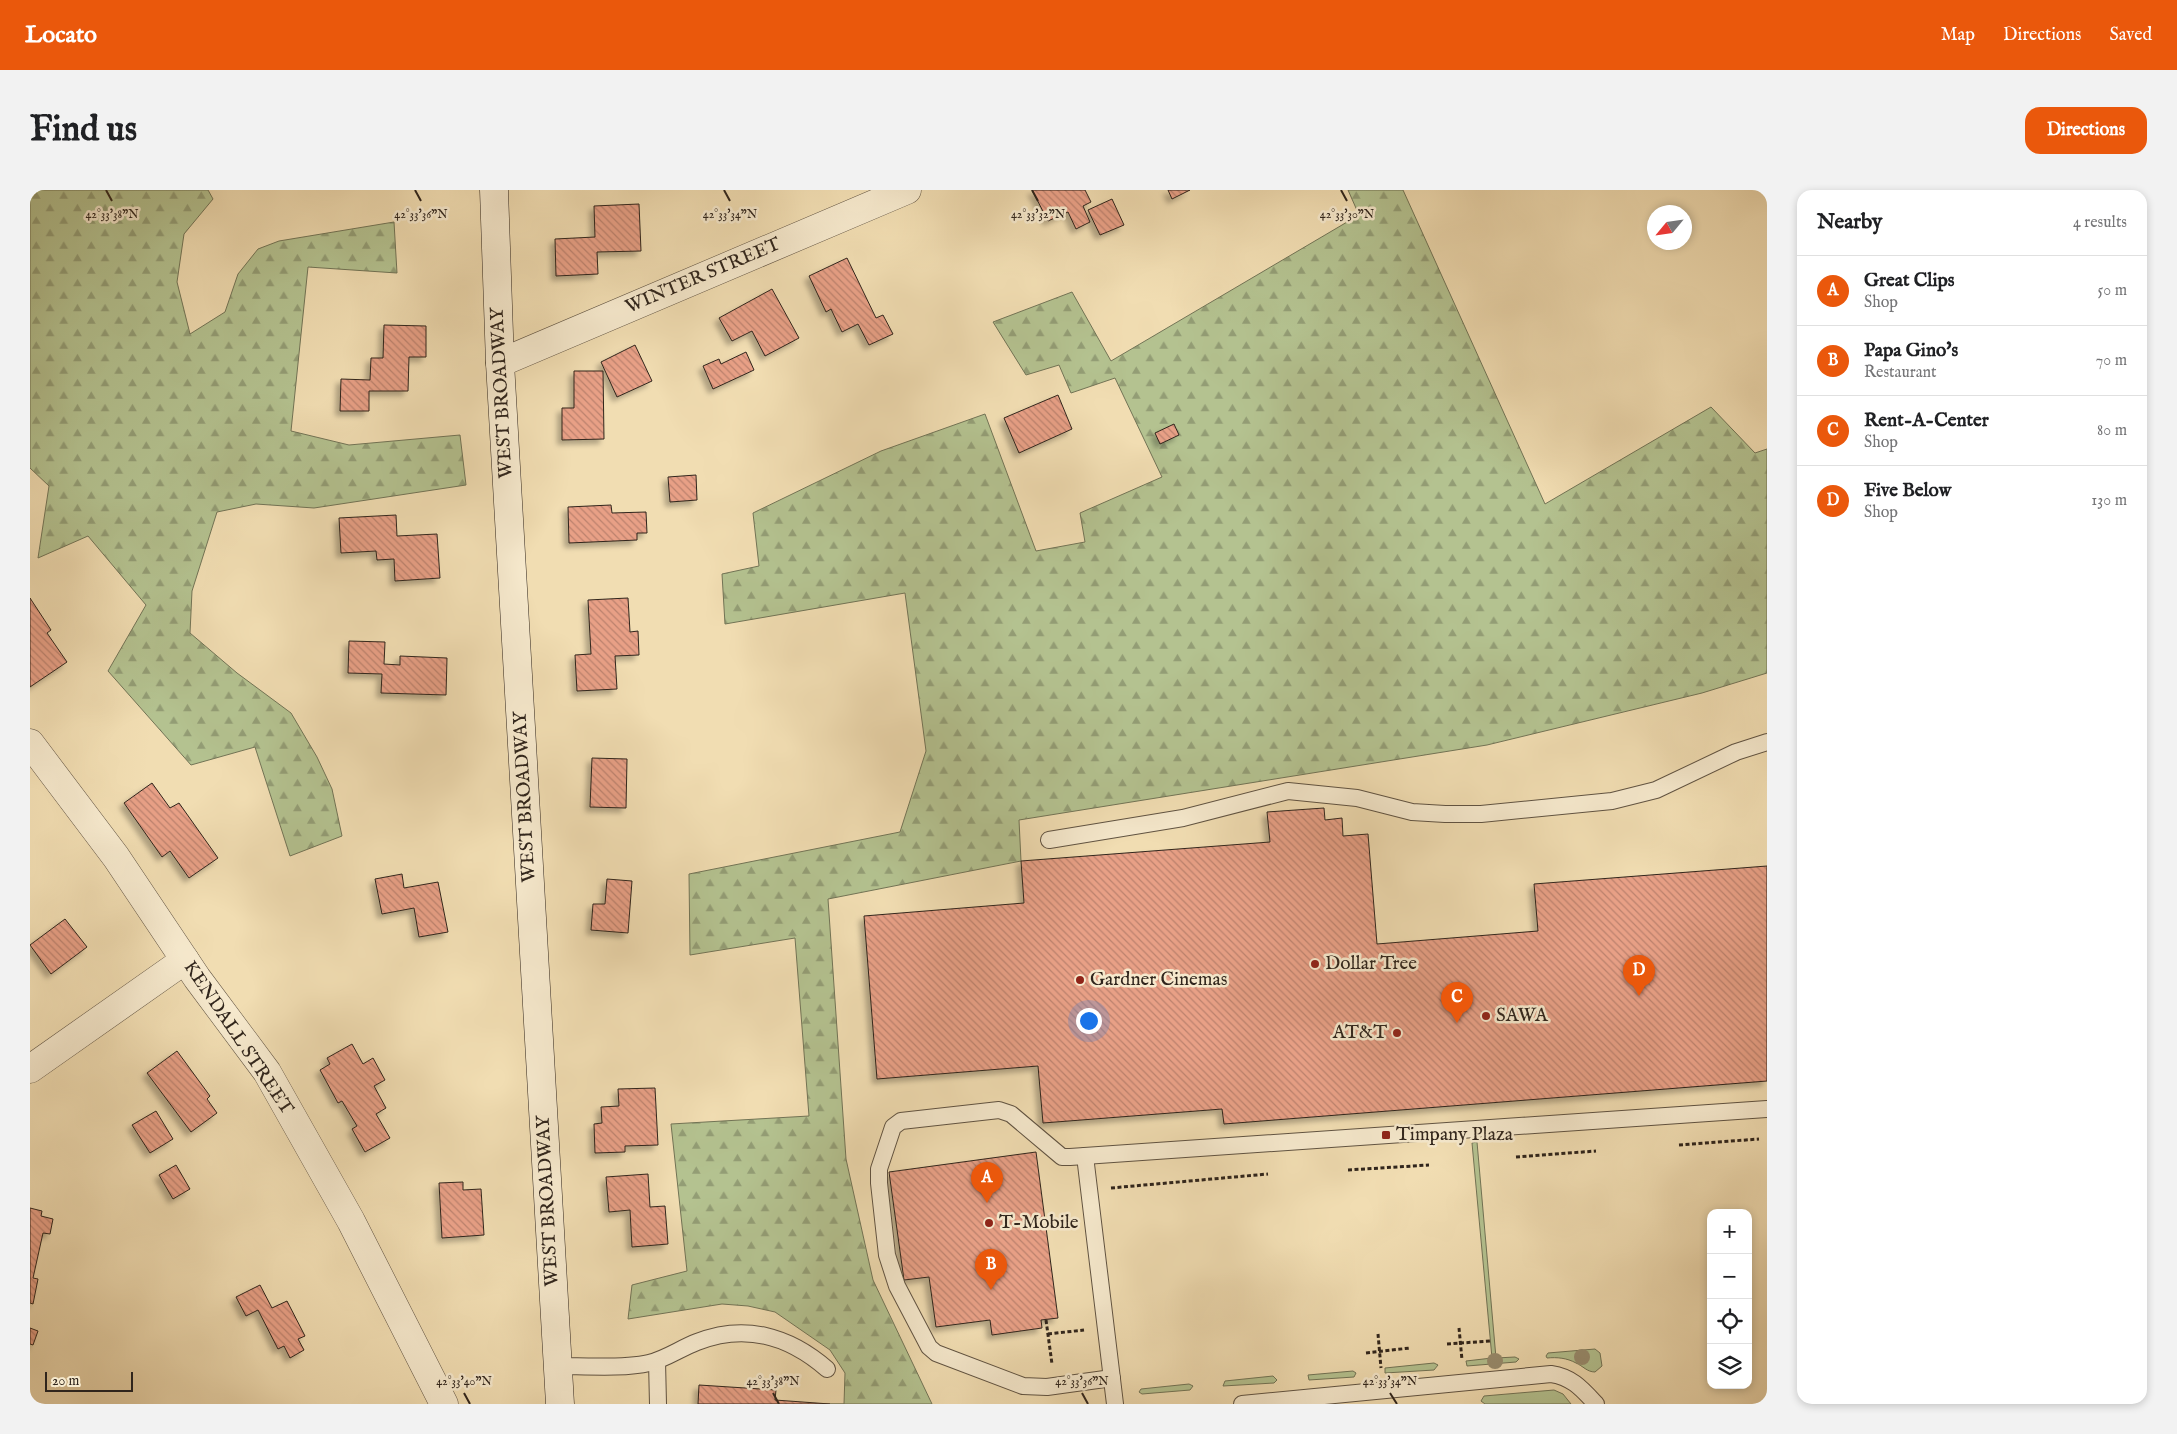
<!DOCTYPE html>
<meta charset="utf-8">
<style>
body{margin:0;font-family:"IM FELL English",serif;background:#f2f2f2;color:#202124}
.controls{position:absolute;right:15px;bottom:15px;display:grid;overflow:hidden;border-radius:10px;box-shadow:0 2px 8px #0003}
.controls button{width:45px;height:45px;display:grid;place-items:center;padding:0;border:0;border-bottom:1px solid #e0e0e0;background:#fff;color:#202124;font:25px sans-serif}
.compass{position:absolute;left:1617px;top:15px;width:45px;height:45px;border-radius:50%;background:#fff;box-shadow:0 2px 8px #0003;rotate:241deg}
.scale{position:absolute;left:15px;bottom:12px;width:88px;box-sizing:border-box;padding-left:5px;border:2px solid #30251c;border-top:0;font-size:14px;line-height:18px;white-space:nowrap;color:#30251c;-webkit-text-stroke:4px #f6e9cd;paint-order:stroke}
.you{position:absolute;left:1058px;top:830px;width:18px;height:18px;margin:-12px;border:4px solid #fff;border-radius:50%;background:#1a73e8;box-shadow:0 0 0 8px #1a73e833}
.badge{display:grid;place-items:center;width:32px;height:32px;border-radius:50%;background:#ea580c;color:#fff;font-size:16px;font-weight:700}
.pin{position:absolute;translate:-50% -41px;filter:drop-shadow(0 1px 2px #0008)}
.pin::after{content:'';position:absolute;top:26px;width:18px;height:15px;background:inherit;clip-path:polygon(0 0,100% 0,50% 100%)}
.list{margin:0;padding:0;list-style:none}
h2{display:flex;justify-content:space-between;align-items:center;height:65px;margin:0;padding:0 20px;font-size:21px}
h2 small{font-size:16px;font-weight:400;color:#757577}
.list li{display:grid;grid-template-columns:32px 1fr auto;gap:15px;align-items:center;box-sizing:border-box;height:70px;padding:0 20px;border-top:1px solid #e0e0e0}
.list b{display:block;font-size:19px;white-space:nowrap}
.list p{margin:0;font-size:16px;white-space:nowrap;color:#757577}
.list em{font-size:16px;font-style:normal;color:#757577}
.icon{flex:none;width:28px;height:28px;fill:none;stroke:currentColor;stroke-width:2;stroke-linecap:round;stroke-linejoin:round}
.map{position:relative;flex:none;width:1737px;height:1214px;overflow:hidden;border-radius:15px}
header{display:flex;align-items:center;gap:30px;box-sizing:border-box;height:70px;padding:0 25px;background:#ea580c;color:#fff}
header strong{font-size:24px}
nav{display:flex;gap:28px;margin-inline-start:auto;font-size:18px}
.intro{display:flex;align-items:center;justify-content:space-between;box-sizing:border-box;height:120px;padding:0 30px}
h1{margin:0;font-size:35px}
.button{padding:12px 22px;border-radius:15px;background:#ea580c;color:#fff;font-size:18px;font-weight:700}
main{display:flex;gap:30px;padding:0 30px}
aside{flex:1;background:#fff;border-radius:15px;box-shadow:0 2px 8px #0003}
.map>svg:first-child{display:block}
.grass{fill:#b4c290;stroke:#727456}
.forest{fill:url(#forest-firs);stroke:#727456}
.building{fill:url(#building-back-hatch);stroke:#30251c;filter:url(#shadow)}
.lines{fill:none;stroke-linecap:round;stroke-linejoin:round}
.service-casing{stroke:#605342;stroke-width:18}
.minor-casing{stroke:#605342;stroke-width:29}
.secondary-casing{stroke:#30251c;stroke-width:29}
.path{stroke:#30251c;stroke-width:3;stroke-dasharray:4 2.5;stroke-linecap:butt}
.service{stroke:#f6e9cd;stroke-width:16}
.minor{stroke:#f6e9cd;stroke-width:28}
.secondary{stroke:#f6e9cd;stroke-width:28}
.tree{fill:#998d6f}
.ticks{fill:none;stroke:#30251c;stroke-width:2}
.poi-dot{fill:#8f2418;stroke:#f6e9cd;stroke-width:2}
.labels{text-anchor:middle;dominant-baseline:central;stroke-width:5;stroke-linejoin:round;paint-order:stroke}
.street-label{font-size:19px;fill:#30251c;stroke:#f6e9cd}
.poi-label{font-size:19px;fill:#30251c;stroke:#f6e9cd;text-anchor:start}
.ticks-label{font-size:12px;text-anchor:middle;fill:#30251c;stroke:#f6e9cd;stroke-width:5;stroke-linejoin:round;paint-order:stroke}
</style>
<header>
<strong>Locato</strong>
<nav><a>Map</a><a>Directions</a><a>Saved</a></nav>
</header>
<div class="intro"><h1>Find us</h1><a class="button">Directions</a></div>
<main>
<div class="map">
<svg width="1737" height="1214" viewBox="0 0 1737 1214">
<defs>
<pattern id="forest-firs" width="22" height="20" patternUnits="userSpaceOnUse" patternTransform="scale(1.25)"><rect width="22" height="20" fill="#b4c290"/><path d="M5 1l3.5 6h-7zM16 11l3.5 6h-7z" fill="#939d75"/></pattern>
<pattern id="building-back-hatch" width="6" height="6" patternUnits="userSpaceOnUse" patternTransform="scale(1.25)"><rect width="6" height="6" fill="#e8a086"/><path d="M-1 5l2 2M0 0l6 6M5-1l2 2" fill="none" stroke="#bc826d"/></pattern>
<filter id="shadow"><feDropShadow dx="-4.5" dy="4.5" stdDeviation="2.5" flood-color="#0004"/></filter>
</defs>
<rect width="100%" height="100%" fill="#f1ddb2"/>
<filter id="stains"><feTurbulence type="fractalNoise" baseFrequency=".004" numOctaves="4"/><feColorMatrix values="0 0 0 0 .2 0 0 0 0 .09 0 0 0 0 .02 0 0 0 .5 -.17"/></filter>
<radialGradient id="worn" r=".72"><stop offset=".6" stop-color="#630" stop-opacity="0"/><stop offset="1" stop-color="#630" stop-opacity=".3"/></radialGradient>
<g class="grass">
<path d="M1447,952L1466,1168L1485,1167L1489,1169L1486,1172L1437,1176L1436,1171L1462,1168L1442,953Z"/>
<path d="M1565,1159L1570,1163L1572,1176L1565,1182C1557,1182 1553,1176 1546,1173C1537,1168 1527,1167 1517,1168L1516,1166L1518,1163Z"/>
<path d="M1404,1173L1408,1175L1404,1180L1355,1183V1178Z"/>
<path d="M1323,1181L1326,1183L1324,1187L1279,1190L1278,1185Z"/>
<path d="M1243,1186L1247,1190L1244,1193L1193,1196L1195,1191Z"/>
<path d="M1159,1194L1163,1196L1160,1200L1112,1204L1109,1202L1111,1199Z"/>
<path d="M1524,1200L1533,1204L1541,1214H1455L1451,1211L1454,1206Z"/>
</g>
<g class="forest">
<path d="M0,0H178L183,9L154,44L147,92L160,144L195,122L208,84L228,59L249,51L364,32L367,83L278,77L261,241L319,255L430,245L436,295L284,318L226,314L187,322L162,401L160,443L207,483L261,523L287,567L302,599L312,646L260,666L225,557L161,575L78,481L116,415L58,346L8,368L19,296L0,278Z"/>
<path d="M1318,0H1373L1515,314L1681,217L1725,263L1737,259V483L1672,503L1457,555L989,630L991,671L798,709L816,969L843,1090L902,1214H800H814L815,1183L800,1160L745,1122L718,1116L692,1114L598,1129L602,1095L657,1081L641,934L779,926L765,748L660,765L659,684L870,642L896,561L875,403L695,434L692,384L729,376L723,323L851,261L955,224L1006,361L1055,352L1050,323L1132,287L1085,188L1041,203L1029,175L996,185L963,132L1042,102L1081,171L1329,25Z"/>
</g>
<g class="building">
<path d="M1002,0H1055L1061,12L1053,16L1060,32L1046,39L1038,22L1018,31Z"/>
<path d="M1138,0H1160L1142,9Z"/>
<path d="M1082,9L1094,35L1070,45L1058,20Z"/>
<path d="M609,14L611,61L567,62L568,84L526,86L525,49L565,47L564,16Z"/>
<path d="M817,68L846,128L853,125L863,144L839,155L828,134L812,142L801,119L796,122L779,86Z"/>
<path d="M742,99L769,148L735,166L722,141L702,151L689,128Z"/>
<path d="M354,135L396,136V167H379L378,201H339V221H310L311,189L340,190L341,168H353Z"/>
<path d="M605,155L622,191L587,207L571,172Z"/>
<path d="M716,162L724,180L683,199L673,176L689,169L691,174Z"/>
<path d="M544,181H573L574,249L532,250V218H544Z"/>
<path d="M1028,205L1042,239L989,263L974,228Z"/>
<path d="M1144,234L1149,245L1130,254L1125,243Z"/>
<path d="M666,285L667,310L640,312L638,287Z"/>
<path d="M581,315L582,323L616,322L617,343H607V350L539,353L538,317Z"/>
<path d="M366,325L367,346L407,344L410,388L365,391L364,369L347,370L346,361L311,363L309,328Z"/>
<path d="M0,408L21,440L17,443L37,472L0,497Z"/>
<path d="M598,408L600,442L608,441L609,465L585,466L587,499L547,501L545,465L561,464L558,410Z"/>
<path d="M319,451L355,452L354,474L370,475V466L417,468L416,505L351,503L352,484L318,483Z"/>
<path d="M562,568L597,569L596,618L560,617Z"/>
<path d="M122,593L140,618L149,613L188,668L159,688L140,661L132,667L94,613Z"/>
<path d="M1294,618L1295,630L1312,628L1313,646L1338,644L1347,754L1508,741L1504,694L1737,676V891L1194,934L1192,919L1013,933L1008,876L847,889L834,726L994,713L991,671L1240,652L1237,622Z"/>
<path d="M372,684L374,698L408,692L418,742L389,747L384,718L352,724L345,689Z"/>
<path d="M577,689L602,691L598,743L561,740L563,714H575Z"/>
<path d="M35,729L57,757L21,784L0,755Z"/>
<path d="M322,854L333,874L343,868L355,890L344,896L356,918L346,924L360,948L335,962L322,939L327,936L312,911L308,913L290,880L300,874L297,868Z"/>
<path d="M147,861L180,906L177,909L187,923L161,942L117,883Z"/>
<path d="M625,898L628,955L595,956V962L565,963L564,934L572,933L571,917L589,916L588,899Z"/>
<path d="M126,921L143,949L120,963L102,935Z"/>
<path d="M1006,962L1028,1128L1011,1130L1012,1138L962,1145L960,1130L906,1137L899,1087L874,1090L859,982Z"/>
<path d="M146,975L160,999L143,1009L129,985Z"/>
<path d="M618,984L620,1017L635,1016L638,1054L602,1057L600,1020L579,1022L576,987Z"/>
<path d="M433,992V1000L451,999L454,1045L412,1048L409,993Z"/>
<path d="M0,1018L12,1021L11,1026L23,1029L20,1044L13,1043L3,1088L8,1089L3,1114L0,1113Z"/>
<path d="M230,1095L242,1118L257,1111L275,1146L268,1149L274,1160L260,1168L254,1156L248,1159L228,1120L216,1126L206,1107Z"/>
<path d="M0,1138L8,1141L3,1155L0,1154Z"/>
<path d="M669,1195L746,1200L745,1210L800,1214H668Z"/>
</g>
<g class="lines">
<defs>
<g id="service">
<path d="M1019,650L1153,628L1258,601L1327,608L1382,622L1415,624H1451L1582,611L1626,600L1706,562L1737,552"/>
<path d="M1055,966L1085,1214"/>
<path d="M627,1171L628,1214"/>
<path d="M527,1176C552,1176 595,1179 619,1173C636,1169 651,1158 667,1152C715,1133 759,1146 797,1179"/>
<path d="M1082,1188L1017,1197L993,1196L906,1163L899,1157L867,1096L857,1065L849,993V979L863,937L871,931L969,920L981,924L1032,967H1040L1737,919"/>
<path d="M1212,1214L1521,1184C1542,1187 1552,1199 1566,1214"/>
</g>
<g id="minor">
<path d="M470,173L877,0"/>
<path d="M0,553L86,667L167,788L237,882L321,1031L414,1214"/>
<path d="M0,879L155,770"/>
</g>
<path id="secondary" d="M464,0L470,173L530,1214"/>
</defs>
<use href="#service" class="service-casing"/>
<use href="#minor" class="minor-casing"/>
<use href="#secondary" class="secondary-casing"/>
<g class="path">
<path d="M1649,955L1729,949"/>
<path d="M1486,967L1566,961"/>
<path d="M1318,980L1399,975"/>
<path d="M1081,998L1238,984"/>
<path d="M1016,1130L1022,1174"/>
<path d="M1429,1138L1432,1170"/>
<path d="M1018,1144L1054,1140"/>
<path d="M1348,1144L1351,1178"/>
<path d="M1417,1154L1460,1151"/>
<path d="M1336,1163L1380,1158"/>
</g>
<use href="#service" class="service"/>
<use href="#minor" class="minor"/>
<use href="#secondary" class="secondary"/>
</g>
<g class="tree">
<circle cx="1552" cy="1167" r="8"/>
<circle cx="1465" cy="1171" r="8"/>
</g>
<path class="ticks" d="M76,0L82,11M385,0L391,11M694,0L700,11M1002,0L1008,11M1311,0L1317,11M434,1203L440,1214M743,1203L749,1214M1052,1203L1058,1214M1360,1203L1367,1214"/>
<g class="poi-dot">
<circle cx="1285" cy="774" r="5"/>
<circle cx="1050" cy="790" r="5"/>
<circle cx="1456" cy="826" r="5"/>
<circle cx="1367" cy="843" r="5"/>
<rect x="1351" y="940" width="10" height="10" rx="2.5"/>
<circle cx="959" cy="1033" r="5"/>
</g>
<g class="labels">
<g class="street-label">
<text transform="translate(673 86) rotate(-23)">WINTER STREET</text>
<text transform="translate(472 203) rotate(-93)">WEST BROADWAY</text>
<text transform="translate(495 607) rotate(-93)">WEST BROADWAY</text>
<text transform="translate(208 848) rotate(56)">KENDALL STREET</text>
<text transform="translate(518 1011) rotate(-93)">WEST BROADWAY</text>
</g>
<g class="poi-label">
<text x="1295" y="774">Dollar Tree</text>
<text x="1060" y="790">Gardner Cinemas</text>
<text x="1466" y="826">SAWA</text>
<text x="1357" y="843" text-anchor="end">AT&amp;T</text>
<text x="1366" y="945">Timpany Plaza</text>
<text x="969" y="1033">T-Mobile</text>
</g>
</g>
<g class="ticks-label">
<text x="82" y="28">42°33'38"N</text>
<text x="391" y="28">42°33'36"N</text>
<text x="700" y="28">42°33'34"N</text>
<text x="1008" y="28">42°33'32"N</text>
<text x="1317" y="28">42°33'30"N</text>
<text x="434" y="1195">42°33'40"N</text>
<text x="743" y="1195">42°33'38"N</text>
<text x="1052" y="1195">42°33'36"N</text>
<text x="1360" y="1195">42°33'34"N</text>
</g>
<rect width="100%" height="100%" filter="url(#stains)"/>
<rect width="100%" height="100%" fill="url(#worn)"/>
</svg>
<div class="controls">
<button>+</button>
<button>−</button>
<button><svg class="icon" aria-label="locate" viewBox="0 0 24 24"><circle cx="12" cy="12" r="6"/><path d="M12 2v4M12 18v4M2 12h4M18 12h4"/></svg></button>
<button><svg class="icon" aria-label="layers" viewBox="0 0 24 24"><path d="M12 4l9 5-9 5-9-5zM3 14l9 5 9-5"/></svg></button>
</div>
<svg class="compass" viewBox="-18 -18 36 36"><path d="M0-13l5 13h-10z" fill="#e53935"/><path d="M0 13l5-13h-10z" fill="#757577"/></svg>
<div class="scale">20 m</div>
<div class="you"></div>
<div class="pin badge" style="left:957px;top:1013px">A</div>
<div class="pin badge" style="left:961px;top:1100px">B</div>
<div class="pin badge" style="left:1427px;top:833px">C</div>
<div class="pin badge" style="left:1609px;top:806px">D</div>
</div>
<aside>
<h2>Nearby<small>4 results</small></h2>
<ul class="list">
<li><span class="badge">A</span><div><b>Great Clips</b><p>Shop</p></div><em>50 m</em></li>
<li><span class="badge">B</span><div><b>Papa Gino's</b><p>Restaurant</p></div><em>70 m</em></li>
<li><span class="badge">C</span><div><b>Rent-A-Center</b><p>Shop</p></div><em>80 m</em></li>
<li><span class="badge">D</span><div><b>Five Below</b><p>Shop</p></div><em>130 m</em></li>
</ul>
</aside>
</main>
